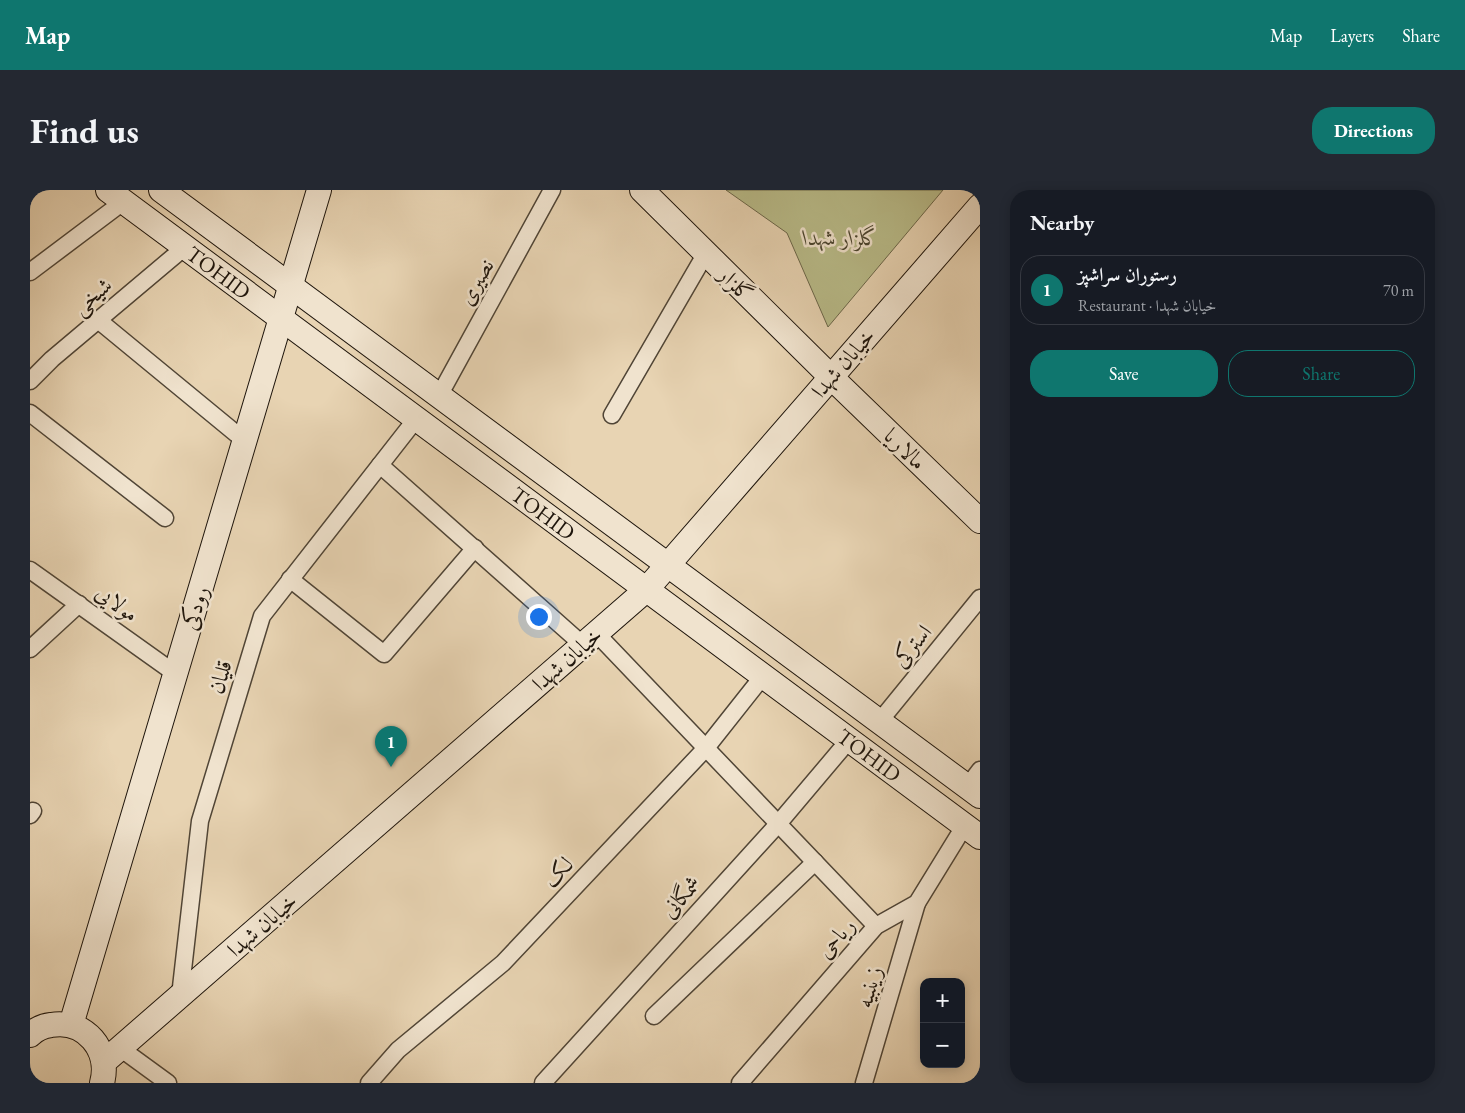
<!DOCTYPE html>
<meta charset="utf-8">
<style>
body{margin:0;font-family:"EB Garamond",Amiri,serif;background:#242831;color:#f1f3f6}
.controls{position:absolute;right:15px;bottom:15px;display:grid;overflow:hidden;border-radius:10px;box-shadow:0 2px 12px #0003}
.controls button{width:45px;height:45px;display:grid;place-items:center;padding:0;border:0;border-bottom:1px solid #363941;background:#171b24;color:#f1f3f6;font:25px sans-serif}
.you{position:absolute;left:508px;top:426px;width:18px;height:18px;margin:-12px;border:4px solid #fff;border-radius:50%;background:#1a73e8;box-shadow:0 0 0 8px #1a73e833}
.badge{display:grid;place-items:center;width:32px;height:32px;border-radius:50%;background:#0f766e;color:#fff;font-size:16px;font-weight:700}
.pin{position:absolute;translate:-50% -41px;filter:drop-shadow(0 1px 2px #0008)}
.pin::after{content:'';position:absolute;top:26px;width:18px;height:15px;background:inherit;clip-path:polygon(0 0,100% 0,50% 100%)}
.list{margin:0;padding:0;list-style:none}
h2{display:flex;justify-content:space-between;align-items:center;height:65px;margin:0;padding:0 20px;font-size:21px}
h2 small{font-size:16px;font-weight:400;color:#9ea1a6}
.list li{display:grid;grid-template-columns:32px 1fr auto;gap:15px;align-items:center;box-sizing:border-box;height:70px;margin:0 10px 10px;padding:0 10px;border:1px solid #363941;border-radius:20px}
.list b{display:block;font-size:19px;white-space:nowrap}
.list p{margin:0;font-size:16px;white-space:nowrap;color:#9ea1a6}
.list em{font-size:16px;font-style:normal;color:#9ea1a6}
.actions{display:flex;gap:10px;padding:15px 20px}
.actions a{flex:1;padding:11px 0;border:1px solid #0f766e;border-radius:20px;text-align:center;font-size:18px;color:#0f766e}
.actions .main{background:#0f766e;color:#fff}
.map{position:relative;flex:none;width:950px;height:893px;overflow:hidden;border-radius:20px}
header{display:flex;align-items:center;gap:30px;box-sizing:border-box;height:70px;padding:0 25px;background:#0f766e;color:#fff}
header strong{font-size:24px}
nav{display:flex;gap:28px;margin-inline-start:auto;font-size:18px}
.intro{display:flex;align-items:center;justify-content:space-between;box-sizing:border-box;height:120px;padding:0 30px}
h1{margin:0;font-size:35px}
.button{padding:12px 22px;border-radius:20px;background:#0f766e;color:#fff;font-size:18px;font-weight:700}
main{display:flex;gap:30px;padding:0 30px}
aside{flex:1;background:#171b24;border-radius:20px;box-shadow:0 2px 12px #0003}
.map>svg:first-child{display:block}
.green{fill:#b9bc8a;stroke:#6c684b}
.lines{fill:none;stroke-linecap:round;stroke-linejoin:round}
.street-casing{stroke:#504536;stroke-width:19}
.secondary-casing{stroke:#1e150c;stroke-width:26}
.street{stroke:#f0e3ce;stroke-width:16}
.secondary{stroke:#f0e3ce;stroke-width:24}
.labels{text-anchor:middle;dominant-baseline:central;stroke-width:5;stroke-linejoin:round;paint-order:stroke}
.park-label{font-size:22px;font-style:italic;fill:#4c4732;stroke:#f0e3ce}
.street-label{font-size:22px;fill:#1e150c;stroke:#f0e3ce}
</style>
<header>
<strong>Map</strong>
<nav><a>Map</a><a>Layers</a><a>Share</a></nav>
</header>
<div class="intro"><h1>Find us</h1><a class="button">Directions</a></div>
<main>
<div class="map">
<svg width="950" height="893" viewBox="0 0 950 893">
<rect width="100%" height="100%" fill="#e8d4b3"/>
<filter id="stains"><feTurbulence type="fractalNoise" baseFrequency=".004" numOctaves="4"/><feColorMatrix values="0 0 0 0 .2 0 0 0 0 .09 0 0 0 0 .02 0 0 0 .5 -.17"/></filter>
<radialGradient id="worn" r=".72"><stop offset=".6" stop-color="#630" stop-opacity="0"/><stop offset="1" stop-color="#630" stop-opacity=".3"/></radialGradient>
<path class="green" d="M696,0H913L798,137L757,43Z"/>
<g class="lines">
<defs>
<g id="street">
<path d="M0,82L93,12"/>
<path d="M68,130L215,251"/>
<path d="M0,191L22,169L155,57"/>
<path d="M409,206L522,0"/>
<path d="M0,223L135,328"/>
<path d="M582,225L676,63"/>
<path d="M350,275L553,455"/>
<path d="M0,380L146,484"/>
<path d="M260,389L354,464L445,358"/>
<path d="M566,443L846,736"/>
<path d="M0,459L49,414"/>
<path d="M849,532L950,408"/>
<path d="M937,597L950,580"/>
<path d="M0,625L3,621"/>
<path d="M150,806L170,631L232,426L386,229"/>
<path d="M624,826L785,672"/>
<path d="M90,858L138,893"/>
<path d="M339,893L368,860L473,773L676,558L733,486"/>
<path d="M513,893L748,634L819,550"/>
<path d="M710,893L846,736L887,713L935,635"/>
<path d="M834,893L887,713"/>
</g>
<g id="secondary">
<path id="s1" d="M78,0L950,647"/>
<path d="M131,0L950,606"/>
<path d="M612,0L801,187L950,331"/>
<path d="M41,835L289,0"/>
<path d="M0,845C6,839 13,836 21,835C55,829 81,860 72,893"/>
<path d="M74,872L616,400L950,16"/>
</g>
</defs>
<use href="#street" class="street-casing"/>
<use href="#secondary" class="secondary-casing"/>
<use href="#street" class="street"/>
<use href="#secondary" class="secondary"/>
</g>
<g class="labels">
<g class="park-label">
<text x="811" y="47">گلزار شهدا</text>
</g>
<g class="street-label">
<text stroke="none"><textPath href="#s1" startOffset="138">TOHID</textPath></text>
<text transform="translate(446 92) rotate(-61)">نصیری</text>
<text transform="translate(706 94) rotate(45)">گلزار</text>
<text transform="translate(62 106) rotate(-41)">شیخی</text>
<text transform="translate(813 173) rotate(-49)">خیابان شهدا</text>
<text transform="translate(875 259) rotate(44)">مالاریا</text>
<text stroke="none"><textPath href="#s1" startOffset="542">TOHID</textPath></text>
<text transform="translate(87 413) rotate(36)">مولایی</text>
<text transform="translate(165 418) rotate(-73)">رودکی</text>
<text transform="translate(882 456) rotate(-51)">استرکی</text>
<text transform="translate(537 469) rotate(-41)">خیابان شهدا</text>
<text transform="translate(190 487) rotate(-73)">قلیان</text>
<text stroke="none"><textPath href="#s1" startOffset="948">TOHID</textPath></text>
<text transform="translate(528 682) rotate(-47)">لک</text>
<text transform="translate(651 707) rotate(-48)">شمگانی</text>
<text transform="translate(232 735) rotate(-41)">خیابان شهدا</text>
<text transform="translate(806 748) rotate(-49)">ریاحی</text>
<text transform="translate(839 797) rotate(-74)">زینبیه</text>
</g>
</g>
<rect width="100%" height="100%" filter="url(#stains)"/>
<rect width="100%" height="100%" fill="url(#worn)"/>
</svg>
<div class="controls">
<button>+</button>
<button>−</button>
</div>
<div class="you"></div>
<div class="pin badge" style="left:361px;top:577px">1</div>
</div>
<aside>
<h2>Nearby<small></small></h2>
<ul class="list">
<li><span class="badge">1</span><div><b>رستوران سراشپز</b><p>Restaurant · خیابان شهدا</p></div><em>70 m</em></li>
</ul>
<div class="actions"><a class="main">Save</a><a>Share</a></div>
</aside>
</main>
